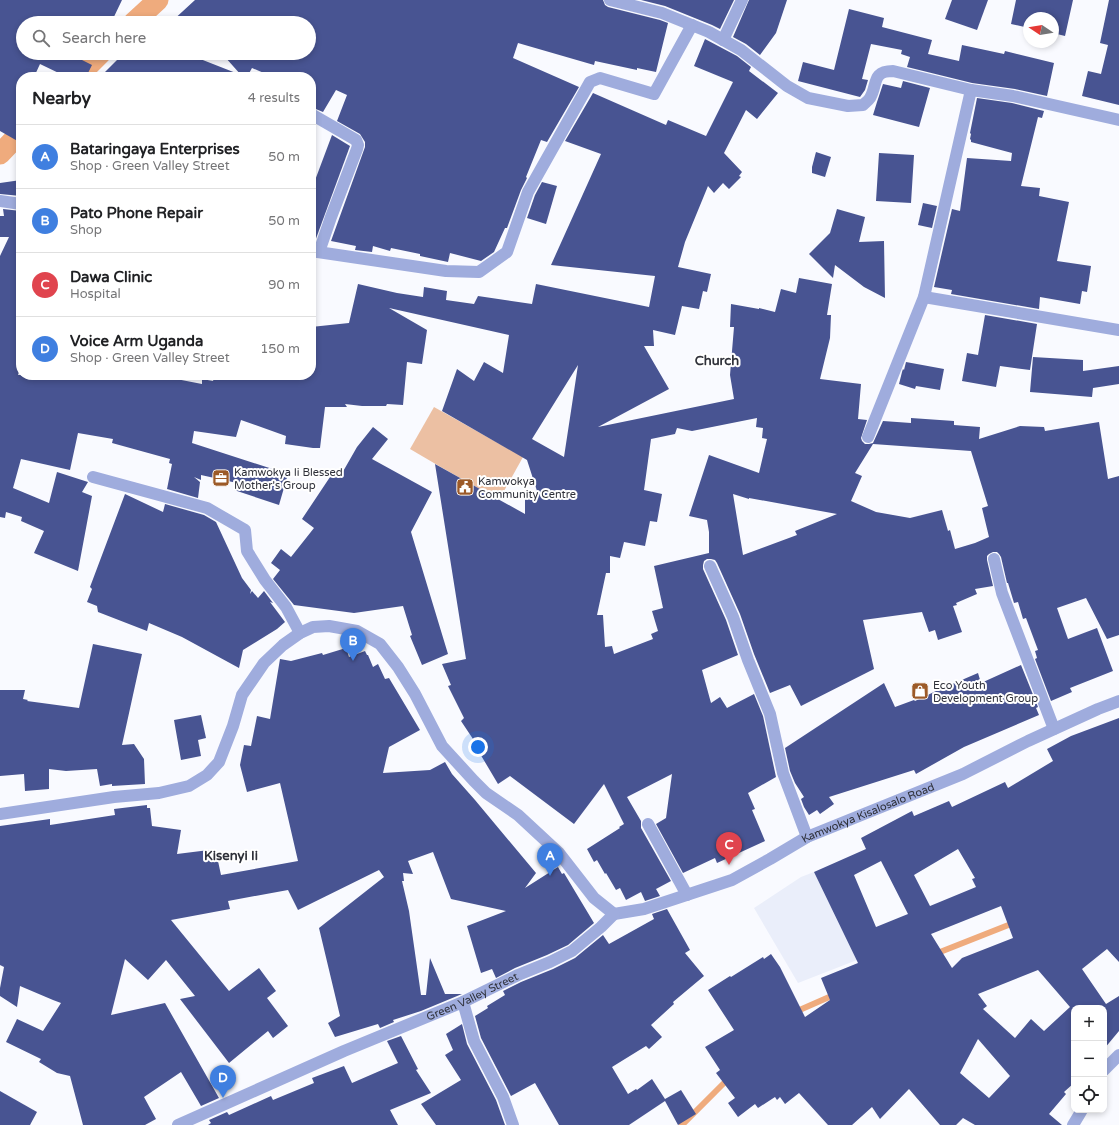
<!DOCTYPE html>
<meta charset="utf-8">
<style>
body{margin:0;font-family:"Varela Round",sans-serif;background:#f2f2f2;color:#202124}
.controls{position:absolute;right:12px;bottom:12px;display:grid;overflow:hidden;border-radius:8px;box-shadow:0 2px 6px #0003}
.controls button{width:36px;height:36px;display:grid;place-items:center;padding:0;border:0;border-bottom:1px solid #e0e0e0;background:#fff;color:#202124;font:20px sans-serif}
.compass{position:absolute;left:1023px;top:12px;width:36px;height:36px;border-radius:50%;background:#fff;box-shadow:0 2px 6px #0003;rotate:282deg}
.you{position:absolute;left:478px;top:747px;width:14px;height:14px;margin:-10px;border:3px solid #fff;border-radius:50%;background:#1a73e8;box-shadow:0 0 0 6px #1a73e833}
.badge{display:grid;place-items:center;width:26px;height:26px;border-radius:50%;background:#0f766e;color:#fff;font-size:13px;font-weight:700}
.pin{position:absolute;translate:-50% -33px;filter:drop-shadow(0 1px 2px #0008)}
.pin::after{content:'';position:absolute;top:21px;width:14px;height:12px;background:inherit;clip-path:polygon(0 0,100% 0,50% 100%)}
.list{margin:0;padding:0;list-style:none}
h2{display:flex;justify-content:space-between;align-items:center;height:52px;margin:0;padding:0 16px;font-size:17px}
h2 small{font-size:13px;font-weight:400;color:#757577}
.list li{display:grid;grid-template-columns:26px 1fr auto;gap:12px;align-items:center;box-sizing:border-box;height:64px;padding:0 16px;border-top:1px solid #e0e0e0}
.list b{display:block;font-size:15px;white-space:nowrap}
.list p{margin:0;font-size:13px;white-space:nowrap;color:#757577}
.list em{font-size:13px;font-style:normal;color:#757577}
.icon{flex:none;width:22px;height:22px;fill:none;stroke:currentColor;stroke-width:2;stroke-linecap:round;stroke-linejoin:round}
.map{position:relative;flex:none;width:1119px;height:1125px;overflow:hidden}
.search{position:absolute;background:#fff;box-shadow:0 2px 6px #0003;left:16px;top:16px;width:300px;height:44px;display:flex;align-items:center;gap:10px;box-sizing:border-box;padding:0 14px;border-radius:22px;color:#757577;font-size:15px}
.panel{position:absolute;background:#fff;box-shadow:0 2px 6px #0003;left:16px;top:72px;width:300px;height:308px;border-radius:16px}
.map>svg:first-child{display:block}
.built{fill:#eaeefa}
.green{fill:#ecc0a3}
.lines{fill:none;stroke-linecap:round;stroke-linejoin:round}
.stream{stroke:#efab7d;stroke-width:6}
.canal{stroke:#efab7d;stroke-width:21}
.building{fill:#485492;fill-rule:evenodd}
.street{stroke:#9facdd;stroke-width:12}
.labels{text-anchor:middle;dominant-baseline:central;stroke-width:4;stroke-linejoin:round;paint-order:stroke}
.poi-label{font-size:11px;fill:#2e3039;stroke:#fff;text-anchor:start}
.street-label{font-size:11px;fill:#2e3039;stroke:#fff}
.quarter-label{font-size:13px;font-weight:bold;fill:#2e3039;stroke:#fff}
</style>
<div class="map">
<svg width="1119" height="1125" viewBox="0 0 1119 1125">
<rect width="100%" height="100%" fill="#f9faff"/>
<path class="built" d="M814,872L857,960L798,983L754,908L801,877Z"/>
<path class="green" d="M434,407L523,457L499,500L439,466L410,449Z"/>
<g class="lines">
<g class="stream">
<path d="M935,954L1016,922"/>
<path d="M795,1012L836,994"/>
<path d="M682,1125L729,1078"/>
</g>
<g class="canal">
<path d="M133,23L158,0"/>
<path d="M77,77L101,53"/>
<path d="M0,154L21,132"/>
</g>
</g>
<g class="building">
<path d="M0,0H122L111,23H23V53H68L92,65L86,77H67L40,64L34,77H21V143L0,131Z"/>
<path d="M195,0H603L605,5L608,7L660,20L668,23L656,72L637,68V70L595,61L594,65L518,43L513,58L579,87L547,142L541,140L526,177L527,178L521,190L507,228H505L494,252L481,261L450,253L448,262L420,256V254L391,248L390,251L373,246L372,252L355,250L356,246L331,241L365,147V142L360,134L337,121L347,95L336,90L323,112L311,107V77H273L252,68L247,77H100L124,53H185L241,75L225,57L216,53H309V23H170Z"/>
<path d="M641,0H734L720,29L712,25L665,6Z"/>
<path d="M749,0H787L776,33L760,55L746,44L733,37Z"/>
<path d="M952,0H988L977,30L945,19Z"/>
<path d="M1016,0H1073L1065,36L1053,33V18H1029V28L1011,24Z"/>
<path d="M1109,0H1119V105L1082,96L1088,71L1101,74L1108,45L1100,43Z"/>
<path d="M849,9L884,18L882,27L932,40L928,54L959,61L962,45L1004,54L1005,51L1054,63L1047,96L1015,89L972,83L907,67L910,57L901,54L902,50L871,44L862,79L868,80L865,90L860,97L798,81L803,62L834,70Z"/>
<path d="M705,39L737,56L751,67L749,71L778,93L757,119L746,110L724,153L742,172L739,176L741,177L729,189L723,183L714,193L708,186L685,242L678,267L711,274L707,292L703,291L699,309L682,306L675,335L653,330L654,346H644L669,389L598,427L734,399L730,375L734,327H730L731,304L759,309V308L775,312L781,289L796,293L799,278L832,284L827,315H831L830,338L820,379L861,384L858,419L867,420L861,438L862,441L865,444H869L873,443L883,421L911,423V418L954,421V425L980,427L979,439L1020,426L1044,427L1045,431L1099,422L1108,479L1119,476V635L1107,639L1086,598L1057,608L1068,639L1097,628L1113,671L1070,688L1072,692L1051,701L1035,659L1037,658L1035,651L1038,650L1026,618L1023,619L1018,602L1014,603L1008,583H1007L1001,557L999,554L997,552H993L989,554L987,556V560L993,586L975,589L977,594L956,603L957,605L953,606L962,632L938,640L935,630L929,632L922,612L863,620L874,669L801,706L790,685L770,693L754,654L740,614L717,563L715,560L711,559H707L704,561L703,565V569L726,620L738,655L702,670L711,703L720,697L727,708L754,694L763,716L776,777L748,793L755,809L752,810L765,841L717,863L715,858L683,873L656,824L666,818L672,774L627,797L641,821V828L671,881L656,889L660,896L645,901L641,892L626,900L620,888L616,890L606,873L605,874L597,860L594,862L587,849L620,828L619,827L624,824L604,784L574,824L510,776L498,784L479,752L481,751L461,721L464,718L448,686L451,685L442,664L466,659L435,464L525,514V491H537L527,460L442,411L457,369L474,381L484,362L503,373L509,335L389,308L427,330L422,364L407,362L403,405L387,404L386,406H362L345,404L347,407H325L320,448H313L285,444L286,436L241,420L236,437L194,431L192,443L288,474L279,505L234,490L237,483L201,475V480L194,477L200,482L198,498L167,489L172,464L169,463L170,459L112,443L113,439L78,433L70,470L21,459L13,488L49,503L57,472L88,482L82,492L92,496L78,571L34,553L44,531L21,521L22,517L6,512L5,518L0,517V256L9,237H0V216H4L3,209L21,211V366L18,375H167L166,377L202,384V379L213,381L215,375H311V327L349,323L358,284L397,293L423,297L424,287L447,291L446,300L474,304L478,296L532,304L536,284L649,307L655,276L551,265L601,154L565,141L593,93L666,125L668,120L706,136L733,82L694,66ZM578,365L564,457L532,439ZM757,418L756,427L763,428L762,438L767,439L759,473L709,455L689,516L707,520L709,532V553L654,566L663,608L652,611L658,631L651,634L653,639L614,654L612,646L605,647L603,615H597L606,573H610V556L620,558L624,542L645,546L650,521L657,522L662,494L644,490L651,439L675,434L677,428L692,431ZM873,444L971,451L988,506L982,508L989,537L975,543L955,549L950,530L948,531L942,510L910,518L876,512L851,501L862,476L855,473ZM733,494L749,499V498L837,514L795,531L797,535L743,555Z"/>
<path d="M903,81L930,88L919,127L873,115L877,102L883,84L901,88Z"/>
<path d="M977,98L1012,103L1044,111L1042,118L1038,117L1021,186L1040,188L1039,196L1069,202L1057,261L1091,266L1087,292L1082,291L1080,304L1040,297L1039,309L951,294L952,290L934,287L952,209L960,211L967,158L1011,161L1012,153L971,142V140L970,139L971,134L970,133Z"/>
<path d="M332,135L350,146L314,244H311V191Z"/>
<path d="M816,152L831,157L825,177L812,173V167Z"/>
<path d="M879,153L914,155L911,203L876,201Z"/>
<path d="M21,180V196L0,194V183Z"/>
<path d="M542,182L557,186L546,224L527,218L535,195Z"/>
<path d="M923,203L937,206L932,228L918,225Z"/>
<path d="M837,209L865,217L859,242L884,241L885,298L864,287L835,265L833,278L809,254L830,233Z"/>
<path d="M985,315L1037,324L1030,370L1000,366L996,387L962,381L967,353L978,355Z"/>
<path d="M1033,357L1083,360V371L1119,366V384L1093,388L1092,397L1030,392Z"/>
<path d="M906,362L944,369L940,390L916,386L915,389L899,384L902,372L903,369L904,370Z"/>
<path d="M373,427L388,439L372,459L432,492L411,532L448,654L422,665L410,636L412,635L403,606L354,613L294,605L273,579L280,570L271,563L281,549L291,557L314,528L302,519L334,471L341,475L357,447Z"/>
<path d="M125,494L163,512L165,504L204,515L216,522L242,578L251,590L250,594L252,591L258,598L264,591L273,603L270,602L285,622L277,629L243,650L239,668L182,637L149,623L147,631L98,612L97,606L87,602L92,589L90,587Z"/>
<path d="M93,644L142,654L122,745L134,744L144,759L145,784L112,786V784L100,786L97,769L66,771L49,769V789L25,791L24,774L0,776V690H25L23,699L28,700L27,701L79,708Z"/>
<path d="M346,648L349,657L365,651L367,655H368L373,667L378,664L385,679L389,678L420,730L389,747L383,773L430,770L445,762L452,774L475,800L536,873L525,888L558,867L562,874L564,873L594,923L568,945L547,955L515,968L496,978L492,969L481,973L467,926L506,911L451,899L433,852L408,861L413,874L403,873L404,881H402L409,911L421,995H426L430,958L445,994H444H462L421,1011L393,1020L394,1022L380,1028L378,1024L335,1037L328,1023L340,1016L319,928L384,877L379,870L298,910L288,890L228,901L230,909L171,920L229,991L259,968L276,991L267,998L288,1026L273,1038L268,1031L229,1063L180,999L195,996L166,960L148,980L125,959L111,1015L165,1003L219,1098L201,1106L181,1072L144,1097L156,1119L145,1125H83L70,1076L57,1073L39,1062L41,1059L6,1042L17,1019L43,1031L61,1003L53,1000L20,986L17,1007L0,996V988L4,967L0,965V826L50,819V825L115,815L114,809L147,805V808H150L152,826L181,830L177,854L209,850L210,862L218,861L221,875L298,861L280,783L247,792L240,765L244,745L251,746L257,716L270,719L280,659L291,661L322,653L323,655Z"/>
<path d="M1021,665L1038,707L1036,708L1039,715L964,747L916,774L914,770L829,797L834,804L820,814L817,810L809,815L804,807L801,799L804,797L795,783L790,771L785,748L884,683L895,707L914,700L915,701L936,691L978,673L981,683Z"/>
<path d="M201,715L206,738L198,740L201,756L181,760L174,720Z"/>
<path d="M1119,718V962L1107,949L1082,969L1106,1004L1119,996V1031L1104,1049V1008H1074V1083L1064,1092L1066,1094L1049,1114L1062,1125H975L963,1118L956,1125H940L909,1089L880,1119L872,1107L852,1125H828L799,1093L785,1104L780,1097L777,1100L775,1097L758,1108L755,1104L738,1117L728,1103L735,1098L716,1073L720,1070L705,1047L734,1030L708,990L730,976L731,977L763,957L764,959L771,954L780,967L805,1017L830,1000L821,978L858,963L814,872L866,849L861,838L912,811L914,816L949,801L952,807L1005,782L1008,788L1053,761L1047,749L1071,736ZM958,849L975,878L972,879L976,887L930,906L914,875ZM881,861L908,914L876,927L854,875ZM1001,906L1013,938L962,958L952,968L931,934ZM1038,970L1070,1007L1044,1031L1031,1019L1015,1038L983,1009L987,1006L978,994ZM978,1039L1010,1076L989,1098L960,1073Z"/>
<path d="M667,909L690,950L685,953L704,976L673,1002L674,1004L651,1025L662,1037L649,1049L646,1046L612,1067L628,1094L636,1089L637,1090L652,1079L665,1099L681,1090L696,1114L678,1125L665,1101L629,1125H559L535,1083L511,1096L481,1038L475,1016L488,1008L487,1006L505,995L503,991L521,982L553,969L575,958L603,935L609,944L654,919L652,914Z"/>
<path d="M462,1024L467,1044L496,1100L505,1125H436L421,1104L461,1080L445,1055L453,1050L446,1034Z"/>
<path d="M401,1036L418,1069L416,1070L431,1093L390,1110L398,1125H208L211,1123L209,1120L227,1112L229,1115L271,1096L273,1100L314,1083L312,1078L344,1066L352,1083L398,1063L387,1041Z"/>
<path d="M0,1091L37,1112L30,1125H0Z"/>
</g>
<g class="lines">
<g class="street">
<path d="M610,0L662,13L709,32L741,50L787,86L808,98L848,106L863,105C865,103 868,101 870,98C878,85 871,71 893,71L971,90L1013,96L1119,120"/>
<path d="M723,40L742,0"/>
<path d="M311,114L356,140L358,145L357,149L331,217L319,252"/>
<path d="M0,201L21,204"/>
<path d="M311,251L446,271L479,272L507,252L528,192L590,82L600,78L654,94L692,25"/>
<path d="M924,297L1119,330"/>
<path d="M868,437L924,297L971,90"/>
<path d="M93,477L207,508L245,530L247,551L265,580L286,607L300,633"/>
<path d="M994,559L1002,593L1054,729"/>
<path d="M710,566L733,617L748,660L770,714L783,773L807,837"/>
<path d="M0,814L114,797L159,793L189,786L207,775L219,762L233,726L242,695L264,663L283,645L300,633L313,627L329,626L357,631L380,644L398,667L415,694L442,746L474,781L486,793L518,815L559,853L594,898L614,914"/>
<path d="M648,824L687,895"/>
<path id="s1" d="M614,914L644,909L732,880L770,859L807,837L963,774L1028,741L1098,709L1119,701"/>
<path d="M463,1002L474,1041L503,1097L513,1125"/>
<path d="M1104,1070L1119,1055"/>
<path id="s2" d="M178,1125L344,1051L463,1002L518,975L550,962L572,951L601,927L614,914"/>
<path d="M1073,1125L1082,1110"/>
</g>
</g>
<defs>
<symbol id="office-square" viewBox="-11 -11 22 22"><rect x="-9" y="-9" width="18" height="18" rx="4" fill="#9c5a28" stroke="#fff"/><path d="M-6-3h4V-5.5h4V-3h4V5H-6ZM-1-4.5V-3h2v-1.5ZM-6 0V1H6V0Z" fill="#fff"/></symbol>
<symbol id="civic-square" viewBox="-11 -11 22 22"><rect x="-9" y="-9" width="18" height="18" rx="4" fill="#9c5a28" stroke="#fff"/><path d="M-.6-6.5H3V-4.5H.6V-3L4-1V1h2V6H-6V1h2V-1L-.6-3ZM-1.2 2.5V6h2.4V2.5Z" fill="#fff"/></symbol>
<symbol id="shop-square" viewBox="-11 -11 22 22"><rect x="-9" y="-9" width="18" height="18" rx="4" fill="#9c5a28" stroke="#fff"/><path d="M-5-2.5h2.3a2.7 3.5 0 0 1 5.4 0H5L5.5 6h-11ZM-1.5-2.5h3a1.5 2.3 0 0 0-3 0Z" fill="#fff"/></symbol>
</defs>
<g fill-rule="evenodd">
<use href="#office-square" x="211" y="468" width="20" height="20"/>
<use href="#civic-square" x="455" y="477" width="20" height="20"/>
<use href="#shop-square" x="910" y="681" width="20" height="20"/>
</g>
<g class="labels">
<g class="poi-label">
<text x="234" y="472">Kamwokya Ii Blessed<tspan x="234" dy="13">Mother's Group</tspan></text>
<text x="478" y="481">Kamwokya<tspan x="478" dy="13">Community Centre</tspan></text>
<text x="933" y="685">Eco Youth<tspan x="933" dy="13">Development Group</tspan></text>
</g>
<g class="street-label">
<text stroke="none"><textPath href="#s1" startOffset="275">Kamwokya Kisalosalo Road</textPath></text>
<text stroke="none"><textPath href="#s2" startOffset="321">Green Valley Street</textPath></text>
</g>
<g class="quarter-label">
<text x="717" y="361">Church</text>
<text x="231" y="856">Kisenyi Ii</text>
</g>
</g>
</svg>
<div class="controls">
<button>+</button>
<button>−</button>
<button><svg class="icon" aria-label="locate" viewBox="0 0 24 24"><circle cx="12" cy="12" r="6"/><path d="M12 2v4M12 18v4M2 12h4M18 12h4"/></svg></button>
</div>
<svg class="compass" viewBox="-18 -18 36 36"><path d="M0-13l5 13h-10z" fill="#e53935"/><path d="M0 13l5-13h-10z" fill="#757577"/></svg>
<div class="you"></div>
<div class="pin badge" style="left:550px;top:876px;background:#3f7fe0">A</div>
<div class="pin badge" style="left:353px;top:661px;background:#3f7fe0">B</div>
<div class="pin badge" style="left:729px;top:865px;background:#e0444e">C</div>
<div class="pin badge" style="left:223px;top:1098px;background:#3f7fe0">D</div>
<div class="search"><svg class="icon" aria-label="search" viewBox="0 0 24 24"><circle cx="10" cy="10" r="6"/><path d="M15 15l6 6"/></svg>Search here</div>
<section class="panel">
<h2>Nearby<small>4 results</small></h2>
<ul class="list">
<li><span class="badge" style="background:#3f7fe0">A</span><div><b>Bataringaya Enterprises</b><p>Shop · Green Valley Street</p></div><em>50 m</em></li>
<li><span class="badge" style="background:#3f7fe0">B</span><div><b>Pato Phone Repair</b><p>Shop</p></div><em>50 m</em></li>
<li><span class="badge" style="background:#e0444e">C</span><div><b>Dawa Clinic</b><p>Hospital</p></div><em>90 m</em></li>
<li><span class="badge" style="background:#3f7fe0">D</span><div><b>Voice Arm Uganda</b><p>Shop · Green Valley Street</p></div><em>150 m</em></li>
</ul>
</section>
</div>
